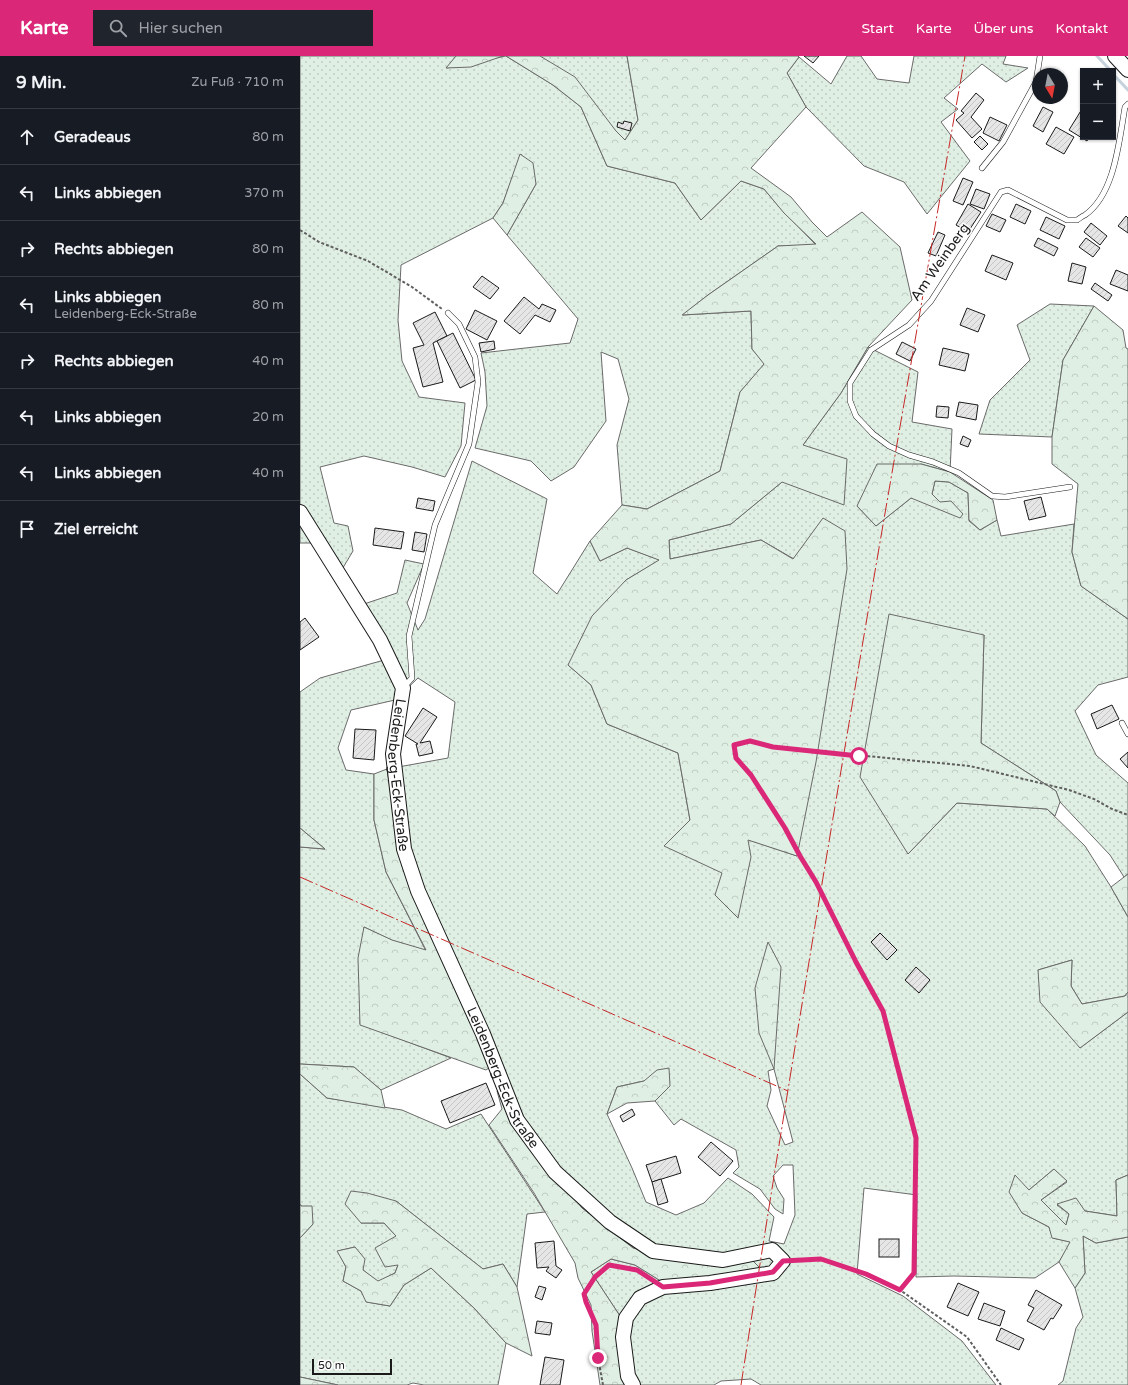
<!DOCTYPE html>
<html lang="de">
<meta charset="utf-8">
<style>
body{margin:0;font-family:"Varela Round",sans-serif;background:#20242c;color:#f1f3f6}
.controls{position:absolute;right:12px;top:12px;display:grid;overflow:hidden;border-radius:0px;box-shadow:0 1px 3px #0004}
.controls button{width:36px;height:36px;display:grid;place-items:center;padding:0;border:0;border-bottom:1px solid #363941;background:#171b24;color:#f1f3f6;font:20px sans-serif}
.compass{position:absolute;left:732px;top:12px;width:36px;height:36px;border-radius:50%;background:#171b24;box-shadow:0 1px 3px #0004;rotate:170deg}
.scale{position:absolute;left:12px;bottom:10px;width:80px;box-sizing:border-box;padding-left:4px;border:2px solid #1a1a1a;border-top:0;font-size:11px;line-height:14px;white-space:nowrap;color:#1a1a1a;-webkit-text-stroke:3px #fff;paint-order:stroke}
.stop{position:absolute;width:12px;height:12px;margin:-9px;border:3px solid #db2777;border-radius:50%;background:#fff}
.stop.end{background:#db2777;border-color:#fff;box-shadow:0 1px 4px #0008}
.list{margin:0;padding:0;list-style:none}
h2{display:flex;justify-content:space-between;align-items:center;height:52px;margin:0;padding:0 16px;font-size:17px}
h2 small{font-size:13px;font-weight:400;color:#9ea1a6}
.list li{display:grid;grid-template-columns:26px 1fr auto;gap:12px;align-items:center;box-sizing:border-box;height:56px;padding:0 16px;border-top:1px solid #363941}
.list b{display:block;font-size:15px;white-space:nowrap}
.list p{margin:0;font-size:13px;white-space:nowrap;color:#9ea1a6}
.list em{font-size:13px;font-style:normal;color:#9ea1a6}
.icon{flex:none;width:22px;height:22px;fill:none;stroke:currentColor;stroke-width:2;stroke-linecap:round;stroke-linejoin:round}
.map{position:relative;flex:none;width:828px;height:1329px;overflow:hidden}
header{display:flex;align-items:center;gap:24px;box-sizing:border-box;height:56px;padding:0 20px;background:#db2777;color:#fff}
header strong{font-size:19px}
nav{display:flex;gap:22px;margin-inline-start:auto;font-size:14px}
.search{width:280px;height:36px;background:#20242c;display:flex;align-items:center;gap:10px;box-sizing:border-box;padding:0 14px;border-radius:0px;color:#9ea1a6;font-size:15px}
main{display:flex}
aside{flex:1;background:#171b24}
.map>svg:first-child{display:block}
.grass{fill:url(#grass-dots);stroke:#6a6a6a;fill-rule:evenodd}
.forest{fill:url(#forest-crowns);stroke:#6a6a6a}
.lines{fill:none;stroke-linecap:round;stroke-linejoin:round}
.stream{stroke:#c6d2dc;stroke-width:3}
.building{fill:url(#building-hatch);stroke:#1a1a1a}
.lane-casing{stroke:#1a1a1a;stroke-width:6}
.secondary-casing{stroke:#1a1a1a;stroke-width:16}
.path{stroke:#5f5f5f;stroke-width:2;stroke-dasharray:3 2;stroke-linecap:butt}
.lane{stroke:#fff;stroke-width:5}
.secondary{stroke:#fff;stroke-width:14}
.power{stroke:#c62828;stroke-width:1;stroke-dasharray:14 3 2 3;stroke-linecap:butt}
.route{stroke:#db2777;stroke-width:5}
.labels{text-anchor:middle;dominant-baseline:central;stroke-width:3;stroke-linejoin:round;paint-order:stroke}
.street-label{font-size:14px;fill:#1a1a1a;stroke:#fff}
</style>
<header>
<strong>Karte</strong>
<div class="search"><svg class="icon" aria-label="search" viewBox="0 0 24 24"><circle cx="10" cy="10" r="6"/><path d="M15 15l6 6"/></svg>Hier suchen</div>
<nav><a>Start</a><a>Karte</a><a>Über uns</a><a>Kontakt</a></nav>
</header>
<main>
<aside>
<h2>9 Min.<small>Zu Fuß · 710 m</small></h2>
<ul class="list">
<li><svg class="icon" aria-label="ahead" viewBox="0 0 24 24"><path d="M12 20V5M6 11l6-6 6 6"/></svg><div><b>Geradeaus</b></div><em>80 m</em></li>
<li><svg class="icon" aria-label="left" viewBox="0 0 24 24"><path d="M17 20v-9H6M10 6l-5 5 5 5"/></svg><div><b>Links abbiegen</b></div><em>370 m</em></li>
<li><svg class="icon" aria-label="right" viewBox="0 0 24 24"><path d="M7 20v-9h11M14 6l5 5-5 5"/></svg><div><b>Rechts abbiegen</b></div><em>80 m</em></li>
<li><svg class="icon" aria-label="left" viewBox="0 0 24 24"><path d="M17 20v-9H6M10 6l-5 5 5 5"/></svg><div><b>Links abbiegen</b><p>Leidenberg-Eck-Straße</p></div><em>80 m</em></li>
<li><svg class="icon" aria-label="right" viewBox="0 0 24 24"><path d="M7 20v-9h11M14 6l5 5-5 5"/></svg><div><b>Rechts abbiegen</b></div><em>40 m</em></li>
<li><svg class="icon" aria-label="left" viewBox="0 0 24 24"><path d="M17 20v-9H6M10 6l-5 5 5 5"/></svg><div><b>Links abbiegen</b></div><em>20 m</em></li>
<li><svg class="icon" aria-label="left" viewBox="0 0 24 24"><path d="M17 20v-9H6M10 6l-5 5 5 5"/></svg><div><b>Links abbiegen</b></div><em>40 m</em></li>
<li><svg class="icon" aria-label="arrive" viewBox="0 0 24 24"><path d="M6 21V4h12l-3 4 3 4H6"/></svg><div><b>Ziel erreicht</b></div></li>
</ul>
</aside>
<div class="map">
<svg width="828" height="1329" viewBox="0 0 828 1329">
<defs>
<pattern id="grass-dots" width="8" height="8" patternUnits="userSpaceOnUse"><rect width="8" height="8" fill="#e0efe3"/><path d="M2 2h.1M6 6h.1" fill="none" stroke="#c0ccc2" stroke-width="1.8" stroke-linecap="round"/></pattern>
<pattern id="forest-crowns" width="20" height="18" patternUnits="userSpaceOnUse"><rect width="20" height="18" fill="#e0efe3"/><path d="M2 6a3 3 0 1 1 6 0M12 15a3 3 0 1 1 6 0" fill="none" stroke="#c0ccc2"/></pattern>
<pattern id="building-hatch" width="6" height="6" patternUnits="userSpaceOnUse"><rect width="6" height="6" fill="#e6e6e6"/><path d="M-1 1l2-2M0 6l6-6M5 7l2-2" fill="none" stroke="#c5c5c5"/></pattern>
</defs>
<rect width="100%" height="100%" fill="#fff"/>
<g class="grass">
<path d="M0,0H156L147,12L206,0L253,29L281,51L307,110L375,127L401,164L441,125L464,133L482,154L516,189L478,190L408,239L383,259L451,255L452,293L465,308L440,336L420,415L347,453L322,449L317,389L329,343L318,303L301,296L306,365L274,411L251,425L231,405L175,392L187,350L185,316L181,297L270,287L278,263L207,179L236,128L221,98L203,147L193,162L101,209L98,264L102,305L119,341L165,347L161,390L145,421L112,411L64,400L20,411L34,467L48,470L53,495L41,515L23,487H0Z"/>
<path d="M240,0H327L338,64L325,84Z"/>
<path d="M547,0H561L577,23L609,27L614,0H706L703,8L728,12L706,26L682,8L644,42L658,53L641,66L670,105L627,158L604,126L564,110L506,51L487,17L499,1L531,28Z"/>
<path d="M750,248L794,250L763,304L752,381L679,378L690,344L730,304L717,269Z"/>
<path d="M568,291L618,316L612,366L652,373L650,416L621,408L557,450L576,470L611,442L640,446L632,438L635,425L649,426L668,437L669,465L680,474L697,464L701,480L774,468L772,496L781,530L828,563V621L798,629L775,655L796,699L828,727V818L824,821L810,799L760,746L756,735L681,687L684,579L608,798L657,747L747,753L785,790L811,831L828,861V936L825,940L782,948L771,930L772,904L738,914L780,992L828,956V1119L816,1124L817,1160L785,1155L757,1149L769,1158L766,1169L741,1144L767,1126L754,1113L729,1134L722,1157L749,1171L753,1182L771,1186L759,1206L735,1222L654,1220L616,1221L617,1139L564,1132L557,1218L603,1240L662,1285L696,1329H461L451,1323L421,1325L414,1329H330L322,1263L291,1216L311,1203L335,1209L364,1227L453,1205L398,1208L333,1192L282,1152L217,1070L141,889L102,810L87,713L148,702L155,646L118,622L95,644L51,654L38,692L46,714L74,718V764L86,816L126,895L91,884L64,871L60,968L151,1002L81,1034L54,1011L0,1008V791L25,793L0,772V636L20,622L95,601L61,549L97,537L105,504L124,508L107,547L118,574L125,563L172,405L247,443L233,517L257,538L290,485L300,505L327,492L360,504L326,524L268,609L291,629L307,668L378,697L390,764L497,800L523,463L494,503L461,484L370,503L369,484L431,468L482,426L503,389L541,337ZM474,1013L493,1086L485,1089L467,1050L471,1034L468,1015ZM344,1025L370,1030L355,1045L374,1069L381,1063L436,1094L439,1111L433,1117L460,1133L475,1153L483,1158L484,1143L477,1132L473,1120L483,1109H493L495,1159L484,1188L469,1185L474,1161L452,1138L428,1122L404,1147L376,1159L346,1146L332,1112L307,1058L317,1031Z"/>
<path d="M0,1018L27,1042L102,1054L146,1073L181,1058L245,1156L227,1158L217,1231L203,1208L183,1213L96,1145L61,1167H84L96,1180L98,1209L95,1217L78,1226L63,1214L55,1191L38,1195L46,1211L43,1225L61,1235L67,1246L90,1250L104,1229L131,1212L174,1252L206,1287L198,1329H124L113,1327L107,1329H38L0,1321V1182L13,1168L0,1148Z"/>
<path d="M783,1180L796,1187L828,1181V1329H758L763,1325L776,1272L783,1261L775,1232L785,1217Z"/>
</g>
<g class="forest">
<path d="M156,0H203L171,11L146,12Z"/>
<path d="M206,0H240L275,21L316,75L325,84L338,64L327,0H498L499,1L487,17L506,51L451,112L491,141L512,166L527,181L562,156L600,191L612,244L568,291L541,337L503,389L547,403L544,449L482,426L431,468L369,484L370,503L461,484L493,503L523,462L545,475L547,513L516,706L497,800L448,784L451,801L438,862L415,839L422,817L364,790L390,764L378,697L307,668L291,629L268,609L292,560L326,524L359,504L327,492L300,505L290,485L322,449L347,453L420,415L440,336L464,308L452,293L451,255L382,259L408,239L478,190L516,188L484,157L464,133L441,125L401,164L375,127L307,110L281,51L253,29Z"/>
<path d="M220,98L233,107L236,128L207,179L193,162L203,147Z"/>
<path d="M794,250L823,274L826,292L828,293V563L781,530L772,496L778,428L752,408V381L763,304Z"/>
<path d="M577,408H621L650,416L693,444L697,464L680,474L669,464L668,437L649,426L635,425L632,438L640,446L651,445L663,458L660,462L611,442L576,470L557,450Z"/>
<path d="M589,558L684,579L681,687L756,735L760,746L755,760L747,753L657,747L608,798L560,721Z"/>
<path d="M87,713L102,810L141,889L193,1009L186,1014L60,969L58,902L64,871L92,884L126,894L86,816L74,764V718Z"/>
<path d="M0,772L25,793L0,791Z"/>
<path d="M828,818V861L811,831Z"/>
<path d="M468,886L481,911L474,1013L459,977L455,932Z"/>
<path d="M772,904L771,930L782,948L825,940L828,936V956L780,992L740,946L738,914Z"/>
<path d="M0,1008L54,1011L81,1034L85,1052L27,1042L0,1018Z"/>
<path d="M369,1012L370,1030L355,1045L327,1047L307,1058L317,1031L344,1025L357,1014Z"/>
<path d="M202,1031L217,1070L282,1152L333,1192L398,1208L453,1205L462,1214L364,1227L335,1209L311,1203L291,1216L322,1263L330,1329H300L292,1275L291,1249L278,1222L275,1207L234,1137L189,1069L202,1053L197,1035Z"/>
<path d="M754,1113L767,1125L741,1144L766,1169L769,1158L757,1148L776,1142L785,1155L817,1160L816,1124L828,1119V1181L796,1187L783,1180L785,1217L775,1232L759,1206L770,1186L752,1182L749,1171L722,1157L709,1136L715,1119L729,1134Z"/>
<path d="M51,1135L67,1137L96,1145L183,1213L203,1208L217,1231L232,1300L206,1287L174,1252L131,1212L104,1229L90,1250L66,1246L61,1235L43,1225L46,1211L37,1195L55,1191L65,1203L63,1214L78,1225L95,1217L98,1209L85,1211L75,1192L96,1180L84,1167H61L45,1148Z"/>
<path d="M0,1148L1,1150H12L13,1168L0,1182Z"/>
<path d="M0,1321L38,1329H0Z"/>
</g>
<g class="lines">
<g class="stream">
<path d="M797,0L811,15"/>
<path d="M813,18L828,34"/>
</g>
</g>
<g class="building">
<path d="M504,0H519L513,7Z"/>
<path d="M676,37L684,44L671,61L682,73L672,82L656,64L664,57L661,55Z"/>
<path d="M743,51L753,56L743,76L733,70Z"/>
<path d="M782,53L783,81H789L787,85L769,74Z"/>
<path d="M690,61L707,69L699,85L683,77Z"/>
<path d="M324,65L332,67L330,75L317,71L318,66L323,68Z"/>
<path d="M756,71L774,81L764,98L746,88Z"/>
<path d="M680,80L688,88L682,94L674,86Z"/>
<path d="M663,122L673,126L663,149L653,145Z"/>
<path d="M676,133L690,138L684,153L670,148Z"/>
<path d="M668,148L681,156L668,176L656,169Z"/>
<path d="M716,148L731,155L725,168L710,161Z"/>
<path d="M692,158L706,164L700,176L686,170Z"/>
<path d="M826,160L828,162V177L818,170Z"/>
<path d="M746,161L765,170L759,183L740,174Z"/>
<path d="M791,167L807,180L800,189L784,176Z"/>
<path d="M638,176L645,179L636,200L628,197Z"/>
<path d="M738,182L758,192L754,200L734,190Z"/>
<path d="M786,182L800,192L793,201L779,191Z"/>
<path d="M692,199L713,207L706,224L685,215Z"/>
<path d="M772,207L786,211L782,228L768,225Z"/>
<path d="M816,214L828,219V235L810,228Z"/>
<path d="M182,220L199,232L190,243L173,231Z"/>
<path d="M795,227L812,239L808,245L791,233Z"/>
<path d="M224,241L239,253L242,248L256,254L250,266L235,259L220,278L204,265Z"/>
<path d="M667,252L685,259L678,276L660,269Z"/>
<path d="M175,254L197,265L187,284L166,273Z"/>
<path d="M135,256L147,280L133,287L143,326L123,331L113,292L124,289L113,267Z"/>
<path d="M153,277L176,324L160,332L137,285Z"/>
<path d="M194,285L195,293L181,296L179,287Z"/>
<path d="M602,286L616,293L610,305L596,298Z"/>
<path d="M643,292L669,298L665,315L639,309Z"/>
<path d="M659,346L678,349L676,364L656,360Z"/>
<path d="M637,350L649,351L648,362L636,361Z"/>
<path d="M663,380L671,384L668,391L660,388Z"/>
<path d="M741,441L746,460L729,464L724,445Z"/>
<path d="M118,442L135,445L133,455L116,452Z"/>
<path d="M75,472L104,476L101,493L73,489Z"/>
<path d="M115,476L127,478L124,496L112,494Z"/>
<path d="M5,562L19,581L0,594V566Z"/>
<path d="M812,649L819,663L797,673L791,658Z"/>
<path d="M123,652L137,661L120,687L130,685L133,697L119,700L116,688H118L105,680Z"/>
<path d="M55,673L76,674L74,704L53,702Z"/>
<path d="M828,696V712L820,703Z"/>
<path d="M580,877L597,894L587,904L571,886Z"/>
<path d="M616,911L630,924L619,937L605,924Z"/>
<path d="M186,1027L195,1049L150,1067L141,1045Z"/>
<path d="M332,1053L335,1059L323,1066L320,1060Z"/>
<path d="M411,1086L433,1105L420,1120L398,1101Z"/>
<path d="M376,1100L381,1117L352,1126L346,1109Z"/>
<path d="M361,1123L368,1146L358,1149L352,1126Z"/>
<rect x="579" y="1183" width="20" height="18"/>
<path d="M254,1185L256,1210L262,1214L256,1222L246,1215L249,1211L237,1212L235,1187Z"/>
<path d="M658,1227L679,1236L668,1260L647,1251Z"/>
<path d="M239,1230L246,1232L242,1244L235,1241Z"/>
<path d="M736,1234L762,1249L753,1263L751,1262L744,1274L727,1265L734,1252L728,1249Z"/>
<path d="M684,1247L705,1255L700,1270L678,1263Z"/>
<path d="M237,1265L252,1267L250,1279L235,1277Z"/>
<path d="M701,1272L724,1283L719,1294L696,1284Z"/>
<path d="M245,1301L264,1304L260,1329H240Z"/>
</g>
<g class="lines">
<defs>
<g id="lane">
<path d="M682,112L703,86L736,26L740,0"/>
<path d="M770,431L705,441L692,440L659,417L633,406L609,399L589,390L573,378L556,360L550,345V327L571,294L609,269L631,245L701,136L708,134L767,164C770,164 774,164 777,164C779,163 782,160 785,159C815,138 819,85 825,51L828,48"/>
<path d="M103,632L112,622L109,580L135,469L169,388L178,326L175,301L159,268L148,257"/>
<path d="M822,667L828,678"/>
</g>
<g id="secondary">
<path d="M815,0L828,14"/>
<path id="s1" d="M0,456L80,584L103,632L93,698L104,793L118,835L183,978L217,1064L255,1116L310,1166L353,1195L423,1204L472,1194L483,1205L473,1217L410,1227L363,1231L340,1242L326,1262L323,1281L328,1320L333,1329"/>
</g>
</defs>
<use href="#lane" class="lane-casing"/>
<use href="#secondary" class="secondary-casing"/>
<g class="path">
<path d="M0,174L19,186L68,205L112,231L142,253"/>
<path d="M494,1204L521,1203L566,1218L600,1234L667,1281L701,1329"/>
<path d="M600,1234L614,1217L617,1082L583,955L556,905L516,826L500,800L485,772L451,719L436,702L434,689L449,685L473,691L670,710L769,734L794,743L812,753L828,759"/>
<path d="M303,1329L298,1302L296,1269L285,1246L284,1238L295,1221L309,1209L337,1214L352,1224"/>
</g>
<use href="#lane" class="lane"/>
<use href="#secondary" class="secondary"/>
<g class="power">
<path d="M0,821L488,1035"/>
<path d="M441,1329C510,885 587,442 665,0"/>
</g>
</g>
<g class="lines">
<path class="route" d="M298,1302L296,1269L286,1246L284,1238L295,1221L309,1209L337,1214L363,1231L410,1227L473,1216L483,1205L521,1203L566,1218L600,1234L614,1217L616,1082L583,955L556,906L516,826L500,800L485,772L451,719L436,702L434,689L450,685L473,691L559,700"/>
</g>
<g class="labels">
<g class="street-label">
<text transform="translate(640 206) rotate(-55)">Am Weinberg</text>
<text stroke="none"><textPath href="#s1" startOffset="292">Leidenberg-Eck-Straße</textPath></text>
<text stroke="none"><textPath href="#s1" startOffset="616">Leidenberg-Eck-Straße</textPath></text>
</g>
</g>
</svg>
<div class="controls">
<button>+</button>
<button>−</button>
</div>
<svg class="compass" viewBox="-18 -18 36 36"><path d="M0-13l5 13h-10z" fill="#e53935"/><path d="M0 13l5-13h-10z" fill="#9ea1a6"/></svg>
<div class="scale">50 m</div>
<div class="stop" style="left:559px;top:700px"></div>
<div class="stop end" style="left:298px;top:1302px"></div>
</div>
</main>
